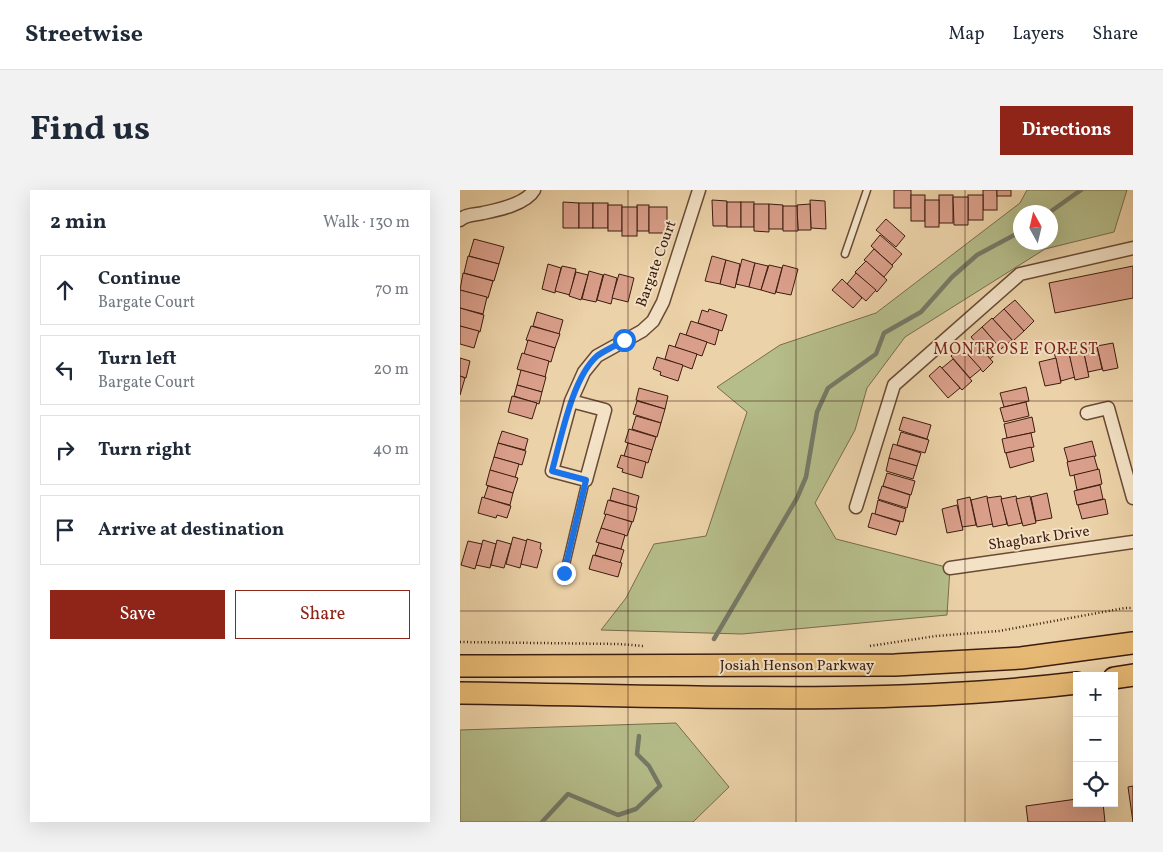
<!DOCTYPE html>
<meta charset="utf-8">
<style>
body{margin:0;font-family:Vollkorn,serif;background:#f2f2f3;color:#1f2937}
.controls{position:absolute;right:15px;bottom:15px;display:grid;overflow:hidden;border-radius:0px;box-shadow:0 5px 20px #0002}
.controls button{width:45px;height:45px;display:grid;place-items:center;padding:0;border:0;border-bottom:1px solid #e0e1e3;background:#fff;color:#1f2937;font:25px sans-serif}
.compass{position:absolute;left:553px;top:15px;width:45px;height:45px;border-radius:50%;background:#fff;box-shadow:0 5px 20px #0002;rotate:352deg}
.stop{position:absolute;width:15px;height:15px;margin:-11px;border:4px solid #1a73e8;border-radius:50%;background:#fff}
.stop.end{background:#1a73e8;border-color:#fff;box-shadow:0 1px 5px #0008}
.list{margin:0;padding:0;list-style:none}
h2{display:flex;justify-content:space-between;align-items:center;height:65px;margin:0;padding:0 20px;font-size:21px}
h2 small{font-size:16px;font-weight:400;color:#747a83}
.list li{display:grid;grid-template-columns:32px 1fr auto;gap:15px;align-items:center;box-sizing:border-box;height:70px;margin:0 10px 10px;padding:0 10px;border:1px solid #e0e1e3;border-radius:0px}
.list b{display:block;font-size:19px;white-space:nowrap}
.list p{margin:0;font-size:16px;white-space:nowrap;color:#747a83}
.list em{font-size:16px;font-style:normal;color:#747a83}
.actions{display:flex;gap:10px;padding:15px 20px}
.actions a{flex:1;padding:11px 0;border:1px solid #8f2418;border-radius:0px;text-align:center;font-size:18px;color:#8f2418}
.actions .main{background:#8f2418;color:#fff}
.icon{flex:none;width:28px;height:28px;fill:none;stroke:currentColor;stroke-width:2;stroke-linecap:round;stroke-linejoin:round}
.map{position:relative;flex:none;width:673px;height:632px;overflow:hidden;border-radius:0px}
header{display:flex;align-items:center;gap:30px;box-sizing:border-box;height:70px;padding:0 25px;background:#fff;border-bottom:1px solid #e0e1e3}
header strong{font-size:24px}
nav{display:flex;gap:28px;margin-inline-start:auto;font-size:18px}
.intro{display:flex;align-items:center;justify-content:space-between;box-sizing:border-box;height:120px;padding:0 30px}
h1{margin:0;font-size:35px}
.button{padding:12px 22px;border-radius:0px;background:#8f2418;color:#fff;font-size:18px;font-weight:700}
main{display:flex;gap:30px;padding:0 30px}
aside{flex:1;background:#fff;border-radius:0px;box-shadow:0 5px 20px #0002}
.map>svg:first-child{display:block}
.green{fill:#b5bd8a;stroke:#796c4c;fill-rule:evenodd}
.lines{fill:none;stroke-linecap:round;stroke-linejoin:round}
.stream{stroke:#757a67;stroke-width:4.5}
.building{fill:#da9f8a;stroke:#3d1c0f}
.service-casing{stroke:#694a35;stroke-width:9}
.minor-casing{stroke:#694a35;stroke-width:15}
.primary-casing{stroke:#3d1c0f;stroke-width:24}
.path{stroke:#3d1c0f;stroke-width:2.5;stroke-dasharray:1 2.5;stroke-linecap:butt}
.service{stroke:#f3e2c6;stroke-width:6}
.minor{stroke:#f3e2c6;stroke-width:12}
.primary{stroke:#e6b974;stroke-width:21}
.route{stroke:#1a73e8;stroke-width:6}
.grid{fill:none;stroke:#3d1c0f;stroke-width:1;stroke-opacity:0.55}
.labels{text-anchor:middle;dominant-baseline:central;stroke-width:4;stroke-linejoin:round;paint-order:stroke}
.street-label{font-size:15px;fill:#3d1c0f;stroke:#f3e2c6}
.neighbourhood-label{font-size:16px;letter-spacing:1px;fill:#7a1f14;stroke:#f3e2c6}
</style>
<header>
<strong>Streetwise</strong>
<nav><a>Map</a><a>Layers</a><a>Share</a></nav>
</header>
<div class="intro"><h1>Find us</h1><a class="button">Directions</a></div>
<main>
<aside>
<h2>2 min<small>Walk · 130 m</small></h2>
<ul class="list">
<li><svg class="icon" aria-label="ahead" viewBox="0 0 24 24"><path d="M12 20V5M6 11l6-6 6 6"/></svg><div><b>Continue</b><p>Bargate Court</p></div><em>70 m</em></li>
<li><svg class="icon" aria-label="left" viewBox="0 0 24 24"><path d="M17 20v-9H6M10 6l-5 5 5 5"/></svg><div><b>Turn left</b><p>Bargate Court</p></div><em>20 m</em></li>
<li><svg class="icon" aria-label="right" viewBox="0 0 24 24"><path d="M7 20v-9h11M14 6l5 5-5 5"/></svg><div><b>Turn right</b></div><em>40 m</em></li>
<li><svg class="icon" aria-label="arrive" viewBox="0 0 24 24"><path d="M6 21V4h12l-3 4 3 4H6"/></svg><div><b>Arrive at destination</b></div></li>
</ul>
<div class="actions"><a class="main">Save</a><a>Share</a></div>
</aside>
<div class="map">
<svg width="673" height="632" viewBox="0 0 673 632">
<rect width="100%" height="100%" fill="#ecd2a8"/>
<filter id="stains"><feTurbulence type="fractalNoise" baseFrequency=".004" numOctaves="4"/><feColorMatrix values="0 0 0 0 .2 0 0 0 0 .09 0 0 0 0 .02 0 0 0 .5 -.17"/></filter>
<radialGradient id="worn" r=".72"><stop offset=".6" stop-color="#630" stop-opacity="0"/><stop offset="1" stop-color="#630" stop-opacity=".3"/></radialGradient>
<g class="green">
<path d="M567,0H667L654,42L585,59L445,147L407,198L395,240L355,313L376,349L490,378L487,425L282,444L141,440L166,408L194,354L246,346L287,222L257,197L320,155L416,123L560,13ZM560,22H590V52H560Z"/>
<path d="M216,533L269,597L233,632H0V540Z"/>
</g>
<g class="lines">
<g class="stream">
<path d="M590,22L621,0"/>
<path d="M254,449L337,308L346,287L357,222L368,198L416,164L424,143L461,122L492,87L517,65L560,42"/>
<path d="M82,632L108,604L158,625L176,619L200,596L189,576L177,564L179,546"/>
</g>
</g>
<g class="building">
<rect x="434" y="0" width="17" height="18"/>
<rect x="523" y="0" width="14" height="20"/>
<rect x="537" y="0" width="14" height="6"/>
<rect x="451" y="5" width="14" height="26"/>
<rect x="479" y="5" width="14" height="28"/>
<rect x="508" y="5" width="15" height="25"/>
<path d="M493,7H508V35H494Z"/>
<path d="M252,10L267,11V36H253Z"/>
<path d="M350,10L365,11L366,39L351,38Z"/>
<rect x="465" y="10" width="14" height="27"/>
<path d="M103,12L119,13V38H103Z"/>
<rect x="267" y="12" width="14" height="25"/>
<rect x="281" y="12" width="13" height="25"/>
<rect x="119" y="13" width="14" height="25"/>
<rect x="133" y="13" width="15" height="25"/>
<path d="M294,14H309V42L294,41Z"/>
<path d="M309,14L323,15V39H309Z"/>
<path d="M350,14L351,40H338L337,15Z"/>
<rect x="148" y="15" width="14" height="26"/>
<rect x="177" y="15" width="12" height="26"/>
<path d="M323,16H337L338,41H323Z"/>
<rect x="162" y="17" width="15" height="29"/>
<rect x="189" y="17" width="18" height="26"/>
<path d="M426,29L445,46L436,57L416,40Z"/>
<path d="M420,45L442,64L432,75L411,56Z"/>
<path d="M14,49L44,57L39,74L9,66Z"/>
<path d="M414,59L433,76L424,87L404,70Z"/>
<path d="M8,66L39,74L34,91L4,83Z"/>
<path d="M252,66L266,70L260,94L245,91Z"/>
<path d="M282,69L295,73L289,97L276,94Z"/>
<path d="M266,70L280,74L275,98L260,94Z"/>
<path d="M406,71L427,90L417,102L395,82Z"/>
<path d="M295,73L308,76L301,100L289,97Z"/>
<path d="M88,74L101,78L95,103L82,99Z"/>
<path d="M309,75L322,78L315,104L301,100Z"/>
<path d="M323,75L338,79L331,105L316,102Z"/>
<path d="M102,76L116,79L110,105L95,101Z"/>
<path d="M673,76V108L595,123L589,93Z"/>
<path d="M129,81L143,85L136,112L122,109Z"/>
<path d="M116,82L128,85L121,110L109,106Z"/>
<path d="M3,83L33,91L28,108L0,100Z"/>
<path d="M396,83L416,100L406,111L387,94Z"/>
<path d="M144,84L157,88L151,114L137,110Z"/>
<path d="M159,84L174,88L168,112L152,108Z"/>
<path d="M382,89L402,108L393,118L372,100Z"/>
<path d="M0,100L27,107L23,124L0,118Z"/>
<path d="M555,110L574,131L564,141L544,119Z"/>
<path d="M0,118L24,125L20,142L0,136Z"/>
<path d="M249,119L267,125L262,141L238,133L242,120L248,122Z"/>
<path d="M544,119L564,141L553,151L533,129Z"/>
<path d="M77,122L103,130L99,144L73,136Z"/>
<path d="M532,128L552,150L541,159L522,137Z"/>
<path d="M231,131L259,140L255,155L226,145Z"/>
<path d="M0,136L19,141L14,158L0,154Z"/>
<path d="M71,136L100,144L95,158L66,150Z"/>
<path d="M522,137L541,159L530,169L511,147Z"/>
<path d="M220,143L247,152L242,166L215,157Z"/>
<path d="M68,150L95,158L91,172L64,164Z"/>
<path d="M514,150L533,172L523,182L503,159Z"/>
<path d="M636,152L642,179L628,182L622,155Z"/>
<path d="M653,153L658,178L643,181L637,156Z"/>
<path d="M209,155L237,164L232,179L205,169Z"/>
<path d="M501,157L521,179L510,188L491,166Z"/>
<path d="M608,159L615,187L601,191L594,162Z"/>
<path d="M623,159L629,187L615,190L609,163Z"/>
<path d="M62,163L89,171L85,187L57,179Z"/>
<path d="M197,167L223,175L218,191L200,185L201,182L193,179Z"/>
<path d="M0,168L10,171L6,188L0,186Z"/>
<path d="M596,168L601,193L585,196L579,172Z"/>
<path d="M493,169L512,191L502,200L482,178Z"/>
<path d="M480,176L500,198L488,208L469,186Z"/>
<path d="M61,180L86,187L82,202L57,195Z"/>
<path d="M0,186L5,188L0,205Z"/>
<path d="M57,195L82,202L79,214L54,206Z"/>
<path d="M566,197L569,211L544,217L540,203Z"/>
<path d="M179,198L208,206L205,219L176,210Z"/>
<path d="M52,206L77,213L72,229L48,222Z"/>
<path d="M177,211L205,219L201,233L173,224Z"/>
<path d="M566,212L569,226L544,232L540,218Z"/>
<path d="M176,226L201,233L197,247L172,239Z"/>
<path d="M443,227L471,235L467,249L439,240Z"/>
<path d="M572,227L575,242L547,248L544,234Z"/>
<path d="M169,239L196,247L192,260L165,252Z"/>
<path d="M42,241L68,249L65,260L38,253Z"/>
<path d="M441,242L469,250L465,263L437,255Z"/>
<path d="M571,243L574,257L545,263L542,249Z"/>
<path d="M632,251L636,266L608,272L604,258Z"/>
<path d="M38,253L66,261L62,275L34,267Z"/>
<path d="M168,253L192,260L188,273L164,266Z"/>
<path d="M433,254L461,263L457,276L429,268Z"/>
<path d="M571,257L574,271L550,278L546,263Z"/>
<path d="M161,265L186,272L182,288L162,282L163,279L157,277Z"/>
<path d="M634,266L638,280L610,286L607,272Z"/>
<path d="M34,267L59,274L55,288L30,280Z"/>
<path d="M429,268L457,276L453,289L426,281Z"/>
<path d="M639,279L642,294L617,300L614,285Z"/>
<path d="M30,280L58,288L53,303L26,295Z"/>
<path d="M427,283L455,291L451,305L423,296Z"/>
<path d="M640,295L643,309L617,315L614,301Z"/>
<path d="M28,296L53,303L50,315L24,308Z"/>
<path d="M422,296L450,305L447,318L418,309Z"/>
<path d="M153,298L179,306L176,318L150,310Z"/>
<path d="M587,303L592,328L576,331L571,307Z"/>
<path d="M527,306L533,334L517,337L511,310Z"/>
<path d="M541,306L547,334L533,337L527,308Z"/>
<path d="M556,306L562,333L548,336L541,309Z"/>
<path d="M570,306L576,333L563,336L556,309Z"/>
<path d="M22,307L51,316L47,328L37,325L36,328L18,323Z"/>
<path d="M510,307L516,335L502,337L497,310Z"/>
<path d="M645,309L648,324L622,329L618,315Z"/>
<path d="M148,310L177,318L173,332L144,324Z"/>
<path d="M418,310L446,319L443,332L415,324Z"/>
<path d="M497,315L503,340L487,343L482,319Z"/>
<path d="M412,323L440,332L436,345L408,337Z"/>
<path d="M146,324L172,332L167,346L141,338Z"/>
<path d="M141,338L165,345L161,359L136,352Z"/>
<path d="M53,347L67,351L60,378L46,374Z"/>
<path d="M67,349L81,353L80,359L82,360L77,378L61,374Z"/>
<path d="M23,350L36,354L30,378L16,375Z"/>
<path d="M37,350L51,354L44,378L31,375Z"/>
<path d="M8,351L22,354L15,379L1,375Z"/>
<path d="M139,353L164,360L160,373L135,365Z"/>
<path d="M133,365L162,373L158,387L129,379Z"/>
<path d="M673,596V632L668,597Z"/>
<path d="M617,609V613H643L645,632H568L566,616Z"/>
</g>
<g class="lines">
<defs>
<g id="service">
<path d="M385,64L407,0"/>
<path d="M104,383L126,290"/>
</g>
<g id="minor">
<path d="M0,30C6,24 15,25 23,23C38,20 66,14 74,0"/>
<path d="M111,211L145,220L126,290L92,281L111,211L124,182L137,166L182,141L193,131L203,112L239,0"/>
<path d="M627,223L648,218L673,308"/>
<path d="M396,317L434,195L560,84L673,58"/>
<path d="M490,378L673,352"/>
</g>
<g id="primary">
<path d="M0,476L435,475L561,468L673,453"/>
<path d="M654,488L673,485"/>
<path d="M0,503C205,505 413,517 617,493"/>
</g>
</defs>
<use href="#service" class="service-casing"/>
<use href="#minor" class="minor-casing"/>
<use href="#primary" class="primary-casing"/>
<g class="path">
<path d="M0,452L159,454L183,456"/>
<path d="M410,456L476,446L539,441L665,418H673"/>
</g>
<use href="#service" class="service"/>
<use href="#minor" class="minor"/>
<use href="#primary" class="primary"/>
</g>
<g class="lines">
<path class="route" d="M104,383L126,290L92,281C101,249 112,188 137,166C145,160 156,156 164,150"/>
</g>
<path class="grid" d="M168,0V632M336,0V632M505,0V632M0,211H673M0,421H673"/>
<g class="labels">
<g class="street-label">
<text transform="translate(197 74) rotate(-70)">Bargate Court</text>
<text transform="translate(579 349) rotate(-8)">Shagbark Drive</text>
<text x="337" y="476">Josiah Henson Parkway</text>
</g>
<g class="neighbourhood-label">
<text x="556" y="160">MONTROSE FOREST</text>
</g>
</g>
<rect width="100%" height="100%" filter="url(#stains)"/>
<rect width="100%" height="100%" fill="url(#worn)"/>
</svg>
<div class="controls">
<button>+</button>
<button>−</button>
<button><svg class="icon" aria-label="locate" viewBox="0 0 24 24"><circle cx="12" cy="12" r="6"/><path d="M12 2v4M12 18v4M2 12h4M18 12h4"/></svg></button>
</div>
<svg class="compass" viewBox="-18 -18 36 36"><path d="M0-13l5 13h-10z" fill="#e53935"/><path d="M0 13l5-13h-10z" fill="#747a83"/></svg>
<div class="stop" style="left:164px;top:150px"></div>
<div class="stop end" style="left:104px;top:383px"></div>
</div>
</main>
